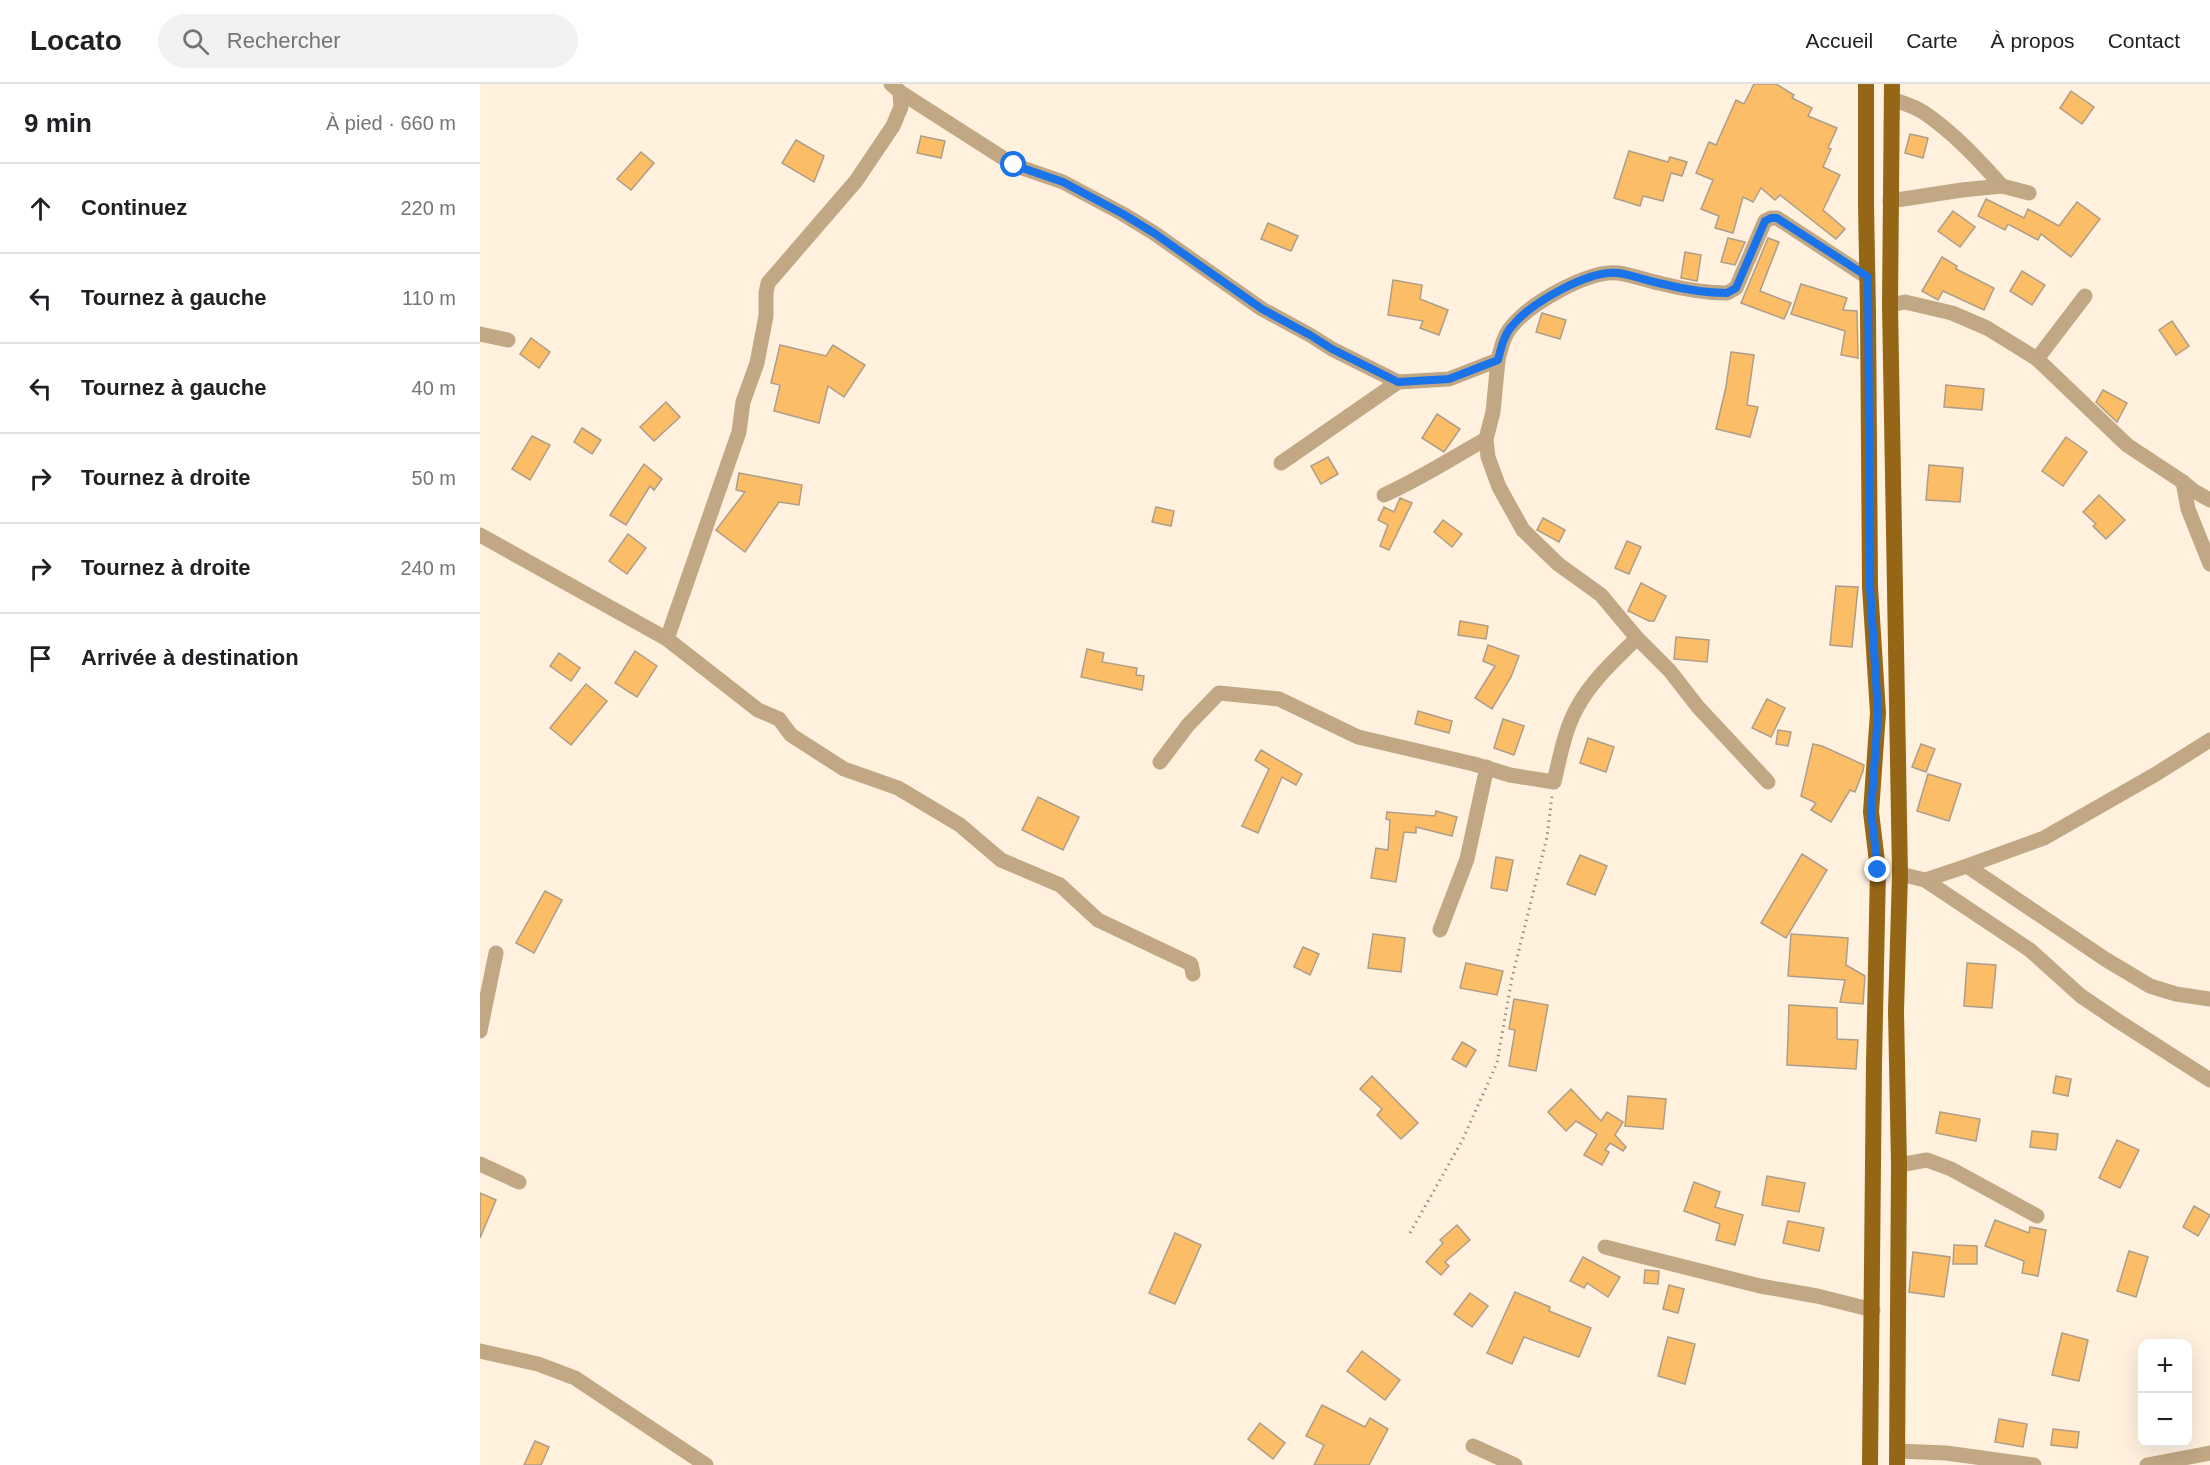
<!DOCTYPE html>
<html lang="fr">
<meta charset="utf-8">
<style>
body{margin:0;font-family:Helvetica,sans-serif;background:#f2f2f2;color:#202124}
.controls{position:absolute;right:18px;bottom:18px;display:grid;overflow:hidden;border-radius:12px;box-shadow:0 6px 24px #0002}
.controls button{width:54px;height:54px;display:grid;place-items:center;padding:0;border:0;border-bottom:2px solid #e0e0e0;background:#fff;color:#202124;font:30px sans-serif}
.stop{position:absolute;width:18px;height:18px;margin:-14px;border:4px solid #1a73e8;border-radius:50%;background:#fff}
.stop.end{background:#1a73e8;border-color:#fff;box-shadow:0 2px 6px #0008}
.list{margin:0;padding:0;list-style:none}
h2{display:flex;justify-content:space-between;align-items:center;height:78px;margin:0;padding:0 24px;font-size:26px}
h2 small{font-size:20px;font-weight:400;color:#757577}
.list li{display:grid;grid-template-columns:39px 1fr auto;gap:18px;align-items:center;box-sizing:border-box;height:90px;padding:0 24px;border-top:2px solid #e0e0e0}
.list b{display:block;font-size:22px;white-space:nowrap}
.list em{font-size:20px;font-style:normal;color:#757577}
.icon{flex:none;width:33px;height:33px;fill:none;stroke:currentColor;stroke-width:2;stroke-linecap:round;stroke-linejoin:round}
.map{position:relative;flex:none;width:1730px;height:1381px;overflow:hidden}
header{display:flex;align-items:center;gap:36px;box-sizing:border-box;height:84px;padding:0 30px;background:#fff;border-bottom:2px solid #e0e0e0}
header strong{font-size:28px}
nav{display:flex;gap:33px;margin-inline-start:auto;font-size:21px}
.search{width:420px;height:54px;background:#f2f2f2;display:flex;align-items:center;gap:15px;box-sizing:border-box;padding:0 21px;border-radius:33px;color:#757577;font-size:22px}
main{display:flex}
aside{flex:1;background:#fff}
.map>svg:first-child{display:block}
.building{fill:#fbbe66;stroke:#ae9d88;stroke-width:1.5}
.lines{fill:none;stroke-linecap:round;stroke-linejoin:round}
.path{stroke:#978d80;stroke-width:3;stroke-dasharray:1.5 4.5;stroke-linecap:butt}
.minor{stroke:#c1a784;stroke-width:15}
.primary{stroke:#956616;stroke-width:16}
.route{stroke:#1a73e8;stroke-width:8}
</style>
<header>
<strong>Locato</strong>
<div class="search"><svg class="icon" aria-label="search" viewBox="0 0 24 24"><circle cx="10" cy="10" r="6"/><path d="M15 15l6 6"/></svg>Rechercher</div>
<nav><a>Accueil</a><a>Carte</a><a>À propos</a><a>Contact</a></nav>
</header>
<main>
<aside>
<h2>9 min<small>À pied · 660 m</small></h2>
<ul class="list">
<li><svg class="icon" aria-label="ahead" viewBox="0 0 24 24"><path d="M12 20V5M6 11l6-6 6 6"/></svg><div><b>Continuez</b></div><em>220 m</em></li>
<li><svg class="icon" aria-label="left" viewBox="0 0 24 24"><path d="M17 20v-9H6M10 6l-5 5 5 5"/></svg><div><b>Tournez à gauche</b></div><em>110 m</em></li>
<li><svg class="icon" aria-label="left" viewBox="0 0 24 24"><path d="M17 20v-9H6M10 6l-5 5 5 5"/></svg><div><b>Tournez à gauche</b></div><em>40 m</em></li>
<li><svg class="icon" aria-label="right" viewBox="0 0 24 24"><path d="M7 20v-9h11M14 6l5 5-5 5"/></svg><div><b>Tournez à droite</b></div><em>50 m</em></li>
<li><svg class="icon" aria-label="right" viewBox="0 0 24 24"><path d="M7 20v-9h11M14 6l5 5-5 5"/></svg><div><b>Tournez à droite</b></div><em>240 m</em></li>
<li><svg class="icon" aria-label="arrive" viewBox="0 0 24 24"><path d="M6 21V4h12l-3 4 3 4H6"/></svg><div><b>Arrivée à destination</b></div></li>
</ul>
</aside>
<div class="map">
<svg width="1730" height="1381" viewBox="0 0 1730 1381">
<rect width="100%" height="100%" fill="#fff1de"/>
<g class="building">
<path d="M1274,0H1296L1314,11L1312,14L1332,24L1328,32L1357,44L1348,64L1351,65L1343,83L1360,91L1343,126L1365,145L1356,155L1300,111L1295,116L1281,104L1273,118L1263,113L1253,149L1235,144L1239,132L1221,125L1233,96L1216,89L1229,58L1236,61L1256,16L1264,20Z"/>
<path d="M1591,7L1614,23L1602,40L1580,24Z"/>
<path d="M1430,50L1448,54L1443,74L1425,69Z"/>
<path d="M441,52L465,57L461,74L437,69Z"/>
<path d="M316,56L344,72L334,98L302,79Z"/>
<path d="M1149,67L1188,78L1190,73L1207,78L1202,92L1191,89L1183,117L1163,112L1160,122L1134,114Z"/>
<path d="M161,68L174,79L151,106L137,95Z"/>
<path d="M1506,115L1544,134L1548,125L1579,142L1597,118L1620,135L1591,173L1561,150L1558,156L1528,140L1525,146L1498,132Z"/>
<path d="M1473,127L1495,143L1480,163L1458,147Z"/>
<path d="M788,139L818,152L811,167L781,155Z"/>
<path d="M1248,154L1265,158L1255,181L1241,178Z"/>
<path d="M1288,154L1299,158L1280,207L1311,219L1304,235L1261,219Z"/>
<path d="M1205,168L1221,171L1217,197L1201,194Z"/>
<path d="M1462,173L1477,182L1476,185L1514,204L1504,226L1463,207L1458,216L1442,207Z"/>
<path d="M1542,187L1565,201L1552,221L1530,207Z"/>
<path d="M913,196L942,201L940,215L968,226L959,251L940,244L943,237L908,231Z"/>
<path d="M1321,200L1367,214L1363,226L1377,227L1378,274L1361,271L1365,247L1311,230Z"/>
<path d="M1062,229L1086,236L1080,255L1056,248Z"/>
<path d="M1692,237L1709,262L1696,271L1679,246Z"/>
<path d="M51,254L70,268L59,284L40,270Z"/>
<path d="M300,261L346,272L353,261L385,281L364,313L348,302L339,339L294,327L300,301L291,299Z"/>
<path d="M1251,268L1274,271L1267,321L1278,323L1270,353L1236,345L1246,303Z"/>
<path d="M1466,301L1504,305L1502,326L1464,323Z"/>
<path d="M1623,306L1647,319L1637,338L1616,318Z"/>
<path d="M186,318L200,333L174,357L160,343Z"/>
<path d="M957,330L980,345L964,368L942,354Z"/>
<path d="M102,344L121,356L112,370L94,358Z"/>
<path d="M52,352L70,361L50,396L32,385Z"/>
<path d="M1586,353L1607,368L1583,402L1562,387Z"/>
<path d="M848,373L858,390L841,400L831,382Z"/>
<path d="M164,380L182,395L174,406L170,402L146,441L130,431Z"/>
<path d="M1449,381L1483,384L1480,418L1446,416Z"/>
<path d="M259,389L322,401L319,421L299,418L265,468L236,446L265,408L256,406Z"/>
<path d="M1619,411L1645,436L1626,455L1613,442L1616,440L1603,428Z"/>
<path d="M920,414L932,419L909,466L900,462L908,441L898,436L904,423L914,428Z"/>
<path d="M676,423L694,427L691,442L672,438Z"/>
<path d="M1063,434L1085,446L1079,458L1057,446Z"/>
<path d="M963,436L982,450L972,463L954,448Z"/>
<path d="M148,450L166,464L147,490L129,477Z"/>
<path d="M1147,457L1161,463L1149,490L1135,484Z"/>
<path d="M1161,499L1186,512L1174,537H1169L1148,527Z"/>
<path d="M1356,502L1378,503L1372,563L1350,561Z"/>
<path d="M980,537L1008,542L1006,555L978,551Z"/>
<path d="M1196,553L1229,556L1227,578L1194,575Z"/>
<path d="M1008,561L1039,572L1031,593L1012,625L995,614L1015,582L1003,577Z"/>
<path d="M607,565L624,569L622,578L657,584L656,591L664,592L662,606L601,593Z"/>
<path d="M155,567L177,582L157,613L135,599Z"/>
<path d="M79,569L100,584L91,597L70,582Z"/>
<path d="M106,600L127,617L91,661L70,644Z"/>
<path d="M1287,615L1305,624L1291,653L1272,644Z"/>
<path d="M938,627L972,637L969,649L935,640Z"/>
<path d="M1023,635L1044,642L1034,671L1014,664Z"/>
<path d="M1298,646L1311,648L1308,662L1296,660Z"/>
<path d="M1108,654L1134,663L1126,688L1100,679Z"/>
<path d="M1333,660L1342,662L1384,681L1383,687L1375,708L1370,706L1351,738L1331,726L1336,719L1321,712Z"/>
<path d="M1441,660L1455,665L1446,688L1432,683Z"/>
<path d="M781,666L822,690L816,701L802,693L778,749L762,742L789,685L775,676Z"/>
<path d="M1448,690L1481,700L1469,737L1437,727Z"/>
<path d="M558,713L599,733L583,766L542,746Z"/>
<path d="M956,727L977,733L972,752L936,743V749L924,748L916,798L891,794L896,764L908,766L910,736L906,735L907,728L955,732Z"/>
<path d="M1322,770L1347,786L1306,854L1281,839Z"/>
<path d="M1100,771L1127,782L1115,811L1087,800Z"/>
<path d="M1016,773L1033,776L1027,807L1011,804Z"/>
<path d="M65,807L82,816L54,869L36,859Z"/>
<path d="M893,850L925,854L921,888L888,884Z"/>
<path d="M1311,850L1368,854L1366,881L1385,892L1383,920L1360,918L1365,896L1308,892Z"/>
<path d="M823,863L839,870L830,891L814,883Z"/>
<path d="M986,879L1023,887L1017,911L980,904Z"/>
<path d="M1487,879L1516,881L1512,924L1484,922Z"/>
<path d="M1034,915L1068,921L1056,987L1029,982L1035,946L1029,945Z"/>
<path d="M1309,921L1357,924V955L1378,956L1376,985L1307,981Z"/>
<path d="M982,958L996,966L986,983L972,975Z"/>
<path d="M892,992L938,1039L921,1055L897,1031L902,1025L880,1005Z"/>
<path d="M1576,992L1591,995L1588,1012L1573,1009Z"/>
<path d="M1091,1005L1121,1037L1127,1028L1143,1038L1135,1051L1146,1063L1143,1067L1130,1059L1125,1066L1129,1068L1122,1081L1104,1071L1117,1050L1096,1037L1086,1047L1068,1028Z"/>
<path d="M1148,1012L1186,1015L1183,1045L1145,1042Z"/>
<path d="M1460,1028L1500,1035L1496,1057L1456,1049Z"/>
<path d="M1552,1047L1578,1050L1576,1066L1550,1063Z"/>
<path d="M1637,1056L1659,1066L1640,1104L1619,1094Z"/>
<path d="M1287,1092L1325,1099L1319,1128L1282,1121Z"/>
<path d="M1214,1098L1240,1108L1235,1123L1263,1131L1255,1161L1236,1156L1240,1140L1204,1127Z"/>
<path d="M0,1109L16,1116L0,1154Z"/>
<path d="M1714,1122L1730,1131L1718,1152L1703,1143Z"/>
<path d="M1515,1136L1549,1149L1550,1143L1566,1146L1558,1192L1542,1189L1544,1177L1505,1162Z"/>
<path d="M1308,1137L1344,1144L1339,1167L1303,1159Z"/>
<path d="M977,1141L990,1156L965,1178L969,1182L961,1191L946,1178L963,1159L960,1156Z"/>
<path d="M695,1149L721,1161L695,1220L669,1209Z"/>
<path d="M1474,1161L1497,1162V1180H1473Z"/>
<path d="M1649,1167L1668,1173L1656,1213L1637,1207Z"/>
<path d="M1433,1168L1470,1173L1464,1213L1429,1208Z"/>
<path d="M1103,1173L1140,1193L1128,1213L1107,1199L1104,1204L1090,1197Z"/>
<path d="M1165,1186L1179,1187L1178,1200L1164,1199Z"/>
<path d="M1189,1201L1204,1205L1198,1229L1183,1225Z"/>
<path d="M1035,1208L1070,1223L1069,1227L1111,1244L1099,1273L1044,1253L1032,1280L1007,1269Z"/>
<path d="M990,1209L1008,1222L992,1243L974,1230Z"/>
<path d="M1582,1249L1608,1256L1599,1297L1572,1291Z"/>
<path d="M1188,1253L1215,1260L1205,1300L1178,1292Z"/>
<path d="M882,1267L920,1296L905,1316L867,1287Z"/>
<path d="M842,1321L885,1343L890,1334L908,1345L889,1381H834L844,1361L826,1352Z"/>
<path d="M1519,1335L1547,1340L1543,1363L1515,1358Z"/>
<path d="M780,1339L805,1359L793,1375L768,1355Z"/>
<path d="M1573,1345L1599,1348L1597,1364L1571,1361Z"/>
<path d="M55,1357L69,1363L61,1381H44Z"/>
</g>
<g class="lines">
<path class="path" d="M930,1149L982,1057L1017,979L1032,894L1067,753L1072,712"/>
<g class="minor">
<path d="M420,8L534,81L583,98L643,130L674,149L782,225L830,251L852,265L918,298L969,295L1018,276C1021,264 1024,251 1032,242C1051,219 1108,186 1138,189C1153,191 1168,197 1183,200C1203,205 1226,209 1247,209L1256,204L1285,137L1291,134H1297L1387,193"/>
<path d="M1412,15C1422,19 1434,22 1443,28C1473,48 1498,75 1522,102"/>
<path d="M1410,117L1482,106L1522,102L1549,109"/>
<path d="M1410,221L1425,218L1472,229L1507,244L1557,275L1647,361L1703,398L1714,407L1730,416"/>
<path d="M0,250L28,256"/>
<path d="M1557,275L1605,212"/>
<path d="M1018,276L1013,328L1006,355L1008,373L1019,403L1043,446L1078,480L1121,511L1157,554L1190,587L1218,623L1288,698"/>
<path d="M801,379L918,298"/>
<path d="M1703,398L1708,425L1730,480"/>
<path d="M904,411C940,395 972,374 1006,355"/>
<path d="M0,451L187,555L278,626L299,635L311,651L364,685L418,704L480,741L521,776L580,801L618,836L711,880L713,890"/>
<path d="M187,555L259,348L263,318L277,279L286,232V209L288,199L376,97L413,42L421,23L420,8L411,0"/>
<path d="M680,678L708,641L739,609L799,615L878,653L994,680L1030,691L1074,698C1080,673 1085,644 1098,622C1113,595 1136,575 1157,554"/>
<path d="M1487,782L1625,875L1670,902L1696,910L1730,915"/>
<path d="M1420,790L1445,796L1550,866L1601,912L1638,937L1730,996"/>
<path d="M1445,796L1487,782L1564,754L1676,690L1730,656"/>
<path d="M960,846L987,775L1007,683"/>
<path d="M0,947L16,869"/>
<path d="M0,1080L39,1098"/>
<path d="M1419,1081L1447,1076L1471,1085L1557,1132"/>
<path d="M1125,1163L1280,1202L1337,1212L1393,1226"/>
<path d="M0,1267L58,1280L95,1294L226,1381"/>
<path d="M993,1362L1035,1381"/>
<path d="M1417,1367L1466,1369L1554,1381"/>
<path d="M1667,1381L1730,1369"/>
</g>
<g class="primary">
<path d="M1386,0V121L1388,228L1390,503L1398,629L1391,728L1398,786L1394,980L1390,1381"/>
<path d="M1412,0L1410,221L1420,790L1416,927L1419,1081L1417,1381"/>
</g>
</g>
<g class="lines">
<path class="route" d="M534,81L583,98L643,130L674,149L782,225L830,251L852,265L918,298L969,295L1018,276C1021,264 1024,251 1032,242C1051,219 1108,186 1138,189C1153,191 1168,197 1183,200C1203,205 1226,209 1247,209L1256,204L1285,137L1291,134H1297L1388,193L1390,503L1398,629L1391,728L1398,786"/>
</g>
</svg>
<div class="controls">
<button>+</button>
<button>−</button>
</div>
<div class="stop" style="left:534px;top:81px"></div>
<div class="stop end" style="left:1398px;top:786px"></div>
</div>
</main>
